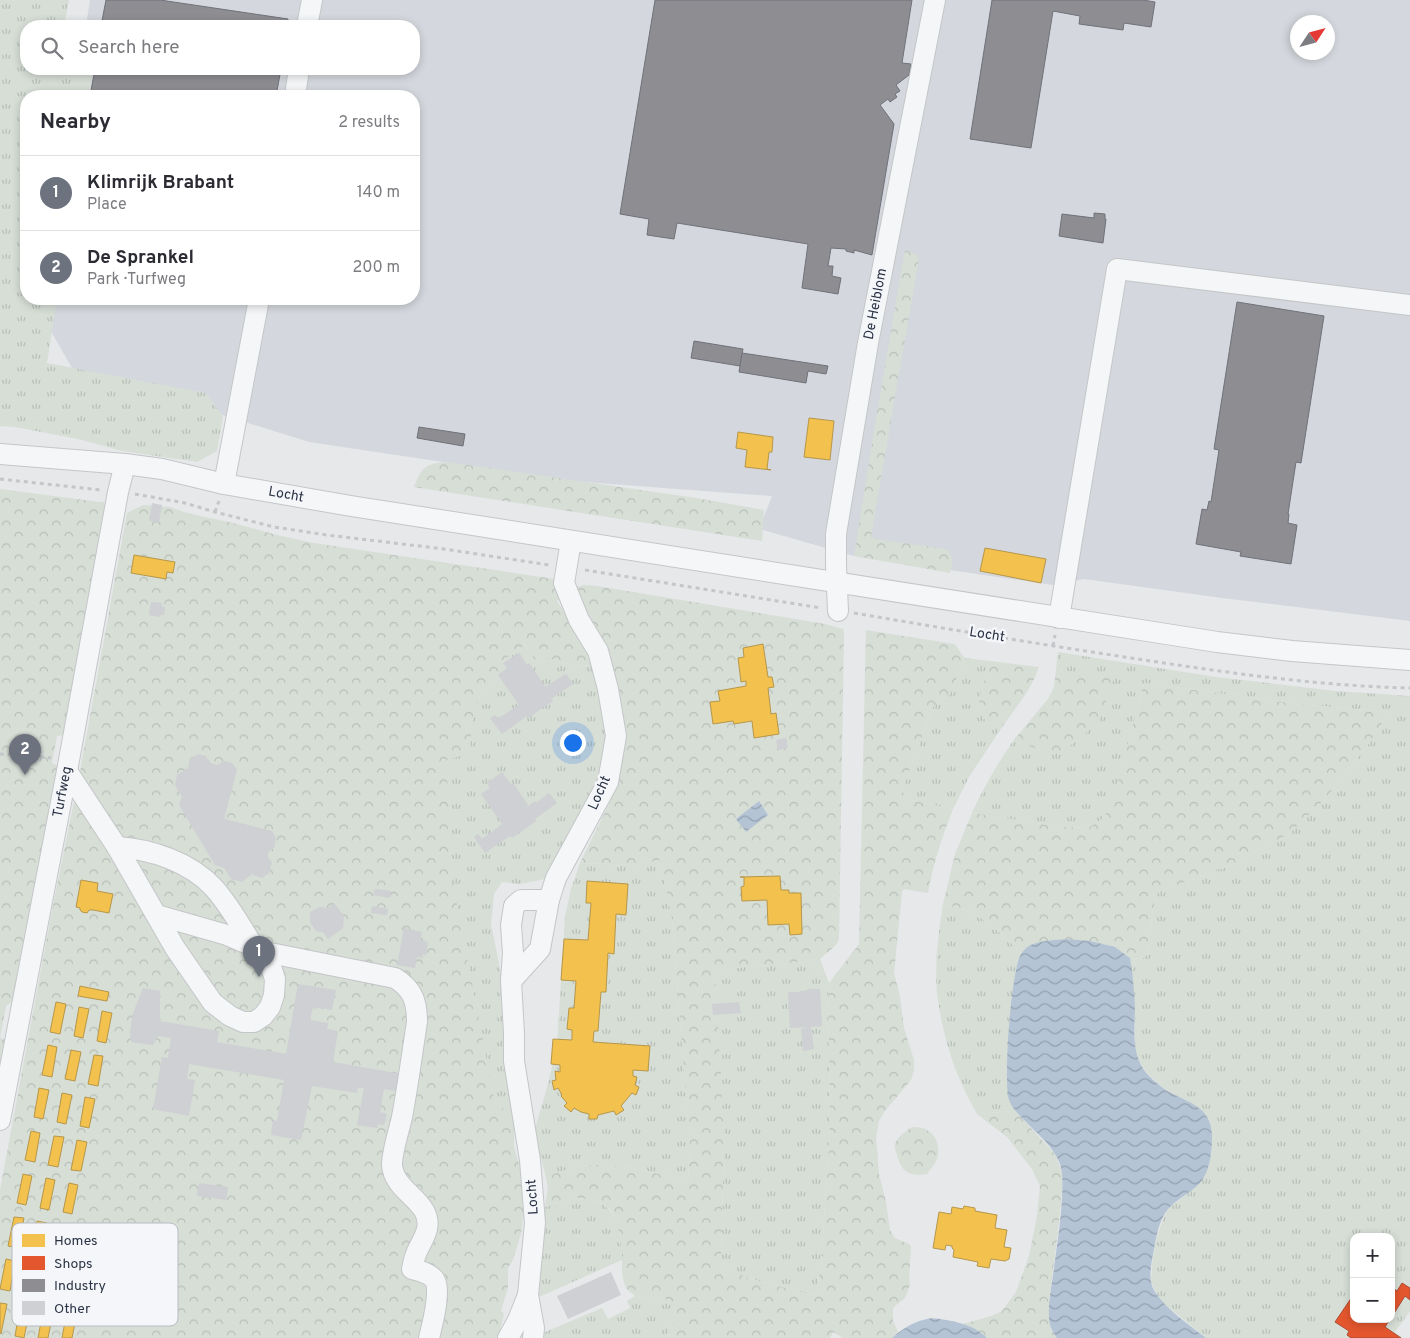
<!DOCTYPE html>
<meta charset="utf-8">
<style>
body{margin:0;font-family:Overpass,sans-serif;background:#f2f2f3;color:#2b2b33}
.controls{position:absolute;right:15px;bottom:15px;display:grid;overflow:hidden;border-radius:10px;box-shadow:0 2px 8px #0003}
.controls button{width:45px;height:45px;display:grid;place-items:center;padding:0;border:0;border-bottom:1px solid #e1e1e2;background:#fff;color:#2b2b33;font:25px sans-serif}
.compass{position:absolute;left:1290px;top:15px;width:45px;height:45px;border-radius:50%;background:#fff;box-shadow:0 2px 8px #0003;rotate:54deg}
.you{position:absolute;left:572px;top:742px;width:18px;height:18px;margin:-12px;border:4px solid #fff;border-radius:50%;background:#1a73e8;box-shadow:0 0 0 8px #1a73e833}
.badge{display:grid;place-items:center;width:32px;height:32px;border-radius:50%;background:#6c737f;color:#fff;font-size:16px;font-weight:700}
.pin{position:absolute;translate:-50% -41px;filter:drop-shadow(0 1px 2px #0008)}
.pin::after{content:'';position:absolute;top:26px;width:18px;height:15px;background:inherit;clip-path:polygon(0 0,100% 0,50% 100%)}
.list{margin:0;padding:0;list-style:none}
h2{display:flex;justify-content:space-between;align-items:center;height:65px;margin:0;padding:0 20px;font-size:21px}
h2 small{font-size:16px;font-weight:400;color:#7c7c81}
.list li{display:grid;grid-template-columns:32px 1fr auto;gap:15px;align-items:center;box-sizing:border-box;height:75px;padding:0 20px;border-top:1px solid #e1e1e2}
.list b{display:block;font-size:19px;white-space:nowrap}
.list p{margin:0;font-size:16px;white-space:nowrap;color:#7c7c81}
.list em{font-size:16px;font-style:normal;color:#7c7c81}
.icon{flex:none;width:28px;height:28px;fill:none;stroke:currentColor;stroke-width:2;stroke-linecap:round;stroke-linejoin:round}
.map{position:relative;flex:none;width:1410px;height:1338px;overflow:hidden}
.search{position:absolute;background:#fff;box-shadow:0 2px 8px #0003;left:20px;top:20px;width:400px;height:55px;display:flex;align-items:center;gap:12px;box-sizing:border-box;padding:0 18px;border-radius:20px;color:#7c7c81;font-size:19px}
.panel{position:absolute;background:#fff;box-shadow:0 2px 8px #0003;left:20px;top:90px;width:400px;height:215px;border-radius:20px}
.map>svg:first-child{display:block}
.built{fill:#d4d7dd;fill-rule:evenodd}
.grass{fill:url(#grass-tufts);fill-rule:evenodd}
.forest{fill:url(#forest-crowns)}
.water{fill:url(#water-waves)}
.homes{fill:#f2c14e;stroke:#b6974b}
.shops{fill:#e4572e;stroke:#ac4c35}
.industry{fill:#8d8d92;stroke:#70727b}
.building{fill:#ced0d3}
.lines{fill:none;stroke-linecap:round;stroke-linejoin:round}
.minor-casing{stroke:#c4c6c8;stroke-width:22}
.path{stroke:#c5c6ca;stroke-width:3;stroke-dasharray:4 4;stroke-linecap:butt}
.minor{stroke:#f5f6f7;stroke-width:20}
.labels{text-anchor:middle;dominant-baseline:central;stroke-width:5;stroke-linejoin:round;paint-order:stroke}
.street-label{font-size:14px;fill:#2b3445;stroke:#f4f6f9}
.key{fill:#f4f6f9;stroke:#b8bcc3;stroke-width:1}
.key-label{font-size:14px;fill:#2b3445}
</style>
<div class="map">
<svg width="1410" height="1338" viewBox="0 0 1410 1338">
<defs>
<pattern id="grass-tufts" width="24" height="20" patternUnits="userSpaceOnUse" patternTransform="scale(1.25)"><rect width="24" height="20" fill="#d6ded6"/><path d="M3 7l-1-3M5 7V3M7 7l1-3M15 17l-1-3M17 17v-4M19 17l1-3" fill="none" stroke="#b8bfb9"/></pattern>
<pattern id="forest-crowns" width="20" height="18" patternUnits="userSpaceOnUse" patternTransform="scale(1.25)"><rect width="20" height="18" fill="#d6ded6"/><path d="M2 6a3 3 0 1 1 6 0M12 15a3 3 0 1 1 6 0" fill="none" stroke="#b8bfb9"/></pattern>
<pattern id="water-waves" width="16" height="10" patternUnits="userSpaceOnUse" patternTransform="scale(1.25)"><rect width="16" height="10" fill="#b4c4d5"/><path d="M0 5q4-4 8 0t8 0" fill="none" stroke="#93a0af"/></pattern>
</defs>
<rect width="100%" height="100%" fill="#e6e8ea"/>
<path class="built" d="M90,0H1410V621L1222,598L1084,579L1053,585L854,556L759,529L772,496L571,481L309,442L72,368L45,321L48,299H414V96H77L80,69H414V26H86ZM1298,22H1328V52H1298Z"/>
<g class="grass">
<path d="M0,0H69L64,26H26V69H94L89,96H26V299H57L47,363L206,393L223,417L217,451L197,462L122,451L78,439L15,427L0,426Z"/>
<path d="M525,645L535,660L548,658L572,665L595,666L606,734L603,756L596,788L545,879L520,884L502,882L494,894L491,924L504,989L501,1004L507,1032L518,1119L486,1097L353,907L438,763L469,749L472,721L480,696L510,670L502,661Z"/>
<path d="M1058,652L1216,677L1335,691L1410,696V1311L1395,1332L1403,1338H1206L1161,1301L1151,1283L1152,1264L1156,1238L1165,1214L1170,1207L1198,1185L1205,1176L1210,1160L1212,1137L1211,1127L1208,1119L1185,1100L1171,1094L1161,1086L1145,1071L1137,1058L1135,1046V1007L1130,958L1142,959L1148,954C1150,939 1152,904 1158,892L1227,867L1290,833L1321,803L1340,781L1370,742L1389,712L1297,704L1144,683L1113,800L1104,818L1088,828L1061,827L972,813C983,788 997,765 1013,741L1040,750L1114,679L1056,670ZM1354,1237H1391V1319H1354Z"/>
<path d="M965,658L990,661L979,700L983,718L1000,730L969,777L953,809L909,800L902,791L933,707L950,694Z"/>
<path d="M660,860L666,887L672,919L689,1134L690,1149L688,1182C639,1169 595,1153 546,1178L542,1161L533,1136L548,1084L557,1045L565,917L571,889L580,863L636,865Z"/>
<path d="M943,904L973,912L1003,935L1021,953L1017,966L1009,1100L1015,1111L977,1114C971,1103 965,1092 960,1080C950,1057 943,1031 939,1007C933,973 938,937 943,904Z"/>
<path d="M820,959L829,983L828,987L830,1125L821,1267L815,1296L748,1278L728,1269L721,1260L724,1143L715,977L718,971L723,969L771,965Z"/>
<path d="M573,1198C616,1199 622,1222 622,1260L539,1297L545,1207Z"/>
<path d="M635,1296L655,1297L666,1299L675,1310V1318L666,1338H538V1335L602,1308L608,1319L630,1308L627,1301Z"/>
</g>
<g class="forest">
<path d="M905,250L917,255L919,259L918,264L871,537L876,539L946,549C954,556 953,563 950,573L854,556L875,424Z"/>
<path d="M448,462L696,498L764,510L762,541L414,487C421,467 427,463 448,462Z"/>
<path d="M0,489L107,503L64,735L57,736L52,763L58,766L17,974L15,1000L6,1006L0,1038L5,1040L0,1065Z"/>
<path d="M143,505L170,507L187,513L233,523L277,535L314,543L561,580L567,593L557,601L571,622L595,666L572,665L548,658L535,660L525,645L502,661L510,670L480,696L472,721L470,749L460,756L447,760L449,864L495,1103L518,1119L514,1133V1147L524,1181V1210L521,1234L513,1260L508,1268V1287L501,1311L504,1314L498,1338H0V1190L52,910L79,777L127,513Z"/>
<path d="M584,585L597,586L825,624L843,629L844,632L839,939L836,945L820,959L771,965L723,969L718,971L715,977L721,1076L724,1143L721,1260L728,1269L748,1278L815,1296L821,1267L830,1125L828,987L829,983L859,944L866,630L954,644C959,648 960,654 965,658L950,694L933,707L902,791L909,800L953,809C942,837 933,864 928,893L904,889L902,892L894,973L900,997L904,1028L914,1060V1071L911,1080L884,1112L879,1121L876,1137L879,1174L886,1202L890,1230L895,1238L909,1244L911,1247L909,1278L910,1285L905,1298L895,1306L893,1309V1321L898,1332L892,1338H843L833,1332L830,1338H666L675,1318V1310L666,1299L655,1297L635,1296L627,1289L624,1283L622,1272V1247L617,1221L611,1210L598,1202L581,1198H573L545,1207L548,1187L546,1178C595,1153 639,1169 688,1182L690,1149L672,919L666,887L660,860L636,865L580,863L608,806L617,775L611,669L596,628L574,588Z"/>
<path d="M990,661L1039,667C1031,691 1014,709 1000,730L983,718L979,700Z"/>
<path d="M1056,670L1114,678L1099,722L1064,751L1040,750L1013,741L1048,699L1054,687Z"/>
<path d="M1144,683L1297,704L1389,712L1370,742L1340,781L1321,803L1290,833L1227,867L1158,892C1152,904 1150,939 1148,954L1142,959L1130,958L1115,947L1030,946L1021,953L1003,935L973,912L943,904L955,854L972,813L1061,827L1088,828L1104,818L1113,799Z"/>
<path d="M1015,1111L1055,1154L1062,1172V1191L1058,1232L1049,1300L1051,1329L1057,1338H987L982,1333L963,1324L994,1315L1002,1311L1016,1292L1029,1256L1037,1216L1040,1186L1032,1169L1007,1137L977,1114Z"/>
<path d="M912,1127C917,1127 923,1127 927,1130C938,1136 941,1151 936,1161C934,1166 929,1170 927,1174C910,1177 901,1172 897,1155C896,1152 894,1147 895,1144C898,1136 906,1131 912,1127Z"/>
</g>
<g class="water">
<path d="M759,801L768,815L746,832L736,819Z"/>
<path d="M1067,939L1090,941L1115,947L1130,958C1133,974 1134,991 1135,1007C1135,1029 1131,1051 1144,1070C1151,1079 1163,1089 1173,1094C1193,1104 1211,1109 1212,1135C1212,1152 1210,1174 1198,1185C1190,1193 1179,1198 1171,1206C1161,1215 1157,1232 1155,1244C1153,1256 1149,1270 1151,1282C1154,1301 1191,1326 1206,1338H1057C1052,1331 1049,1325 1049,1317C1048,1303 1051,1289 1053,1275C1057,1244 1064,1204 1062,1173C1060,1151 1037,1134 1023,1119C1017,1113 1012,1108 1009,1100C1003,1081 1011,970 1021,954C1030,939 1052,941 1067,939Z"/>
<path d="M932,1318C950,1320 974,1324 987,1338H892C904,1327 915,1321 932,1318Z"/>
</g>
<g class="homes">
<path d="M809,418L834,421L830,460L804,457Z"/>
<path d="M738,432L773,437L772,452H769L767,469L771,470L745,467L747,450L736,448Z"/>
<path d="M985,548L1046,559L1041,583L980,571Z"/>
<path d="M134,555L175,562L173,573L167,572L166,579L131,573Z"/>
<path d="M763,644L768,677H772L774,687L768,688L771,714L776,713L779,734L754,738L752,721L734,724L733,721L713,724L710,702L720,701L718,691L746,686V681L741,682L738,658L744,657L743,648Z"/>
<path d="M780,876L781,890H789V893H801L802,934L790,935L789,924L768,925L767,900L742,901L741,887L744,886V877H740Z"/>
<path d="M81,880L98,883L97,891L113,894L109,913L93,910H89L87,913L82,912L80,910V908L76,907Z"/>
<path d="M587,881L628,884L626,915L616,914L614,954L608,953L606,992H601L598,1031H594L593,1042L650,1046L648,1071L633,1070V1076L637,1077L635,1085L639,1087L636,1095L632,1093L621,1106L624,1110L616,1115L614,1111L598,1115L597,1119H589V1114L581,1112L574,1108L571,1112L564,1106L567,1103L561,1096L562,1095L558,1088L554,1090L552,1081L556,1080L555,1071L560,1072V1065L551,1064L553,1039L572,1040V1030L567,1029L569,1008H574L576,981L561,980L564,939L588,940L591,903H586Z"/>
<path d="M80,986L109,992L107,1001L78,996Z"/>
<path d="M56,1002L66,1004L60,1034L50,1032Z"/>
<path d="M79,1007L89,1009L83,1038L74,1036Z"/>
<path d="M102,1011L112,1013L106,1043L97,1041Z"/>
<path d="M48,1045L57,1047L52,1077L42,1075Z"/>
<path d="M71,1050L81,1052L75,1081L65,1079Z"/>
<path d="M94,1055L103,1056L98,1086L88,1084Z"/>
<path d="M39,1088L49,1090L43,1119L34,1117Z"/>
<path d="M62,1093L72,1095L66,1124L57,1122Z"/>
<path d="M85,1097L95,1099L89,1128L80,1126Z"/>
<path d="M31,1131L40,1133L35,1162L25,1160Z"/>
<path d="M54,1136L64,1137L58,1167L48,1165Z"/>
<path d="M77,1140L87,1142L81,1171L71,1170Z"/>
<path d="M23,1174L32,1176L26,1205L17,1203Z"/>
<path d="M46,1178L55,1180L49,1210L40,1208Z"/>
<path d="M69,1183L78,1185L72,1214L63,1212Z"/>
<path d="M964,1206L975,1208V1211L997,1215L995,1228L1007,1230L1004,1247L1011,1248L1009,1259L1005,1261L991,1259L989,1268L977,1266L978,1262L953,1257L954,1250L952,1248V1246L946,1245L945,1250L933,1248L939,1212L951,1214L952,1207L963,1209Z"/>
<path d="M14,1217L24,1218L18,1248L8,1246Z"/>
<path d="M37,1221L47,1223L41,1252L31,1251Z"/>
<path d="M6,1259L15,1261L10,1291L0,1289Z"/>
<path d="M0,1303L7,1304L1,1334L0,1333Z"/>
<path d="M20,1307L30,1309L24,1338L15,1336Z"/>
<path d="M43,1311L53,1313L48,1338H38Z"/>
<path d="M66,1316L76,1318L72,1338H62Z"/>
</g>
<g class="shops">
<path d="M1402,1283L1410,1288V1300L1405,1296L1391,1318V1287L1397,1291Z"/>
<path d="M1354,1294V1319H1390L1385,1327L1401,1338H1351L1347,1335L1349,1331L1335,1322Z"/>
</g>
<g class="industry">
<path d="M106,0H160L288,19L287,26H101Z"/>
<path d="M655,0H912L902,63L911,64L909,75L896,85L900,91L895,94L897,97L890,102L888,99L880,105L894,124L872,255L854,250V253L846,251V249L831,248L828,266H833L832,276L841,278L838,294L802,288L808,244L677,223L674,239L647,235L649,219L620,214Z"/>
<path d="M992,0H1143L1155,2L1151,27L1124,23L1123,30L1079,24L1080,16L1053,11L1031,148L970,139Z"/>
<path d="M95,69H281L276,96H90Z"/>
<path d="M1094,213L1105,214V219H1106L1103,243L1059,236L1062,214L1094,218Z"/>
<path d="M1237,302L1324,316L1301,463L1296,462L1288,514H1289L1288,523L1297,525L1291,564L1240,556L1241,552L1196,544L1202,509L1207,510L1209,501L1211,502L1219,450L1214,449Z"/>
<path d="M694,341L743,349L740,366L691,358Z"/>
<path d="M742,353L828,366L826,374L808,371L806,383L739,372Z"/>
<path d="M419,427L465,434L463,446L417,438Z"/>
</g>
<g class="building">
<path d="M152,503L162,505L159,522L149,521Z"/>
<path d="M151,602L162,603L161,606L165,607L164,615L160,614V617L149,615Z"/>
<path d="M519,653L527,665L529,663L545,686L543,688L566,674L573,684L551,699L553,701L528,718L527,716L502,734L490,718L495,715L498,719L519,705L498,675L507,668L503,663Z"/>
<path d="M786,738L788,748L778,750L776,740Z"/>
<path d="M198,754L206,756V757L211,763L217,765L224,761L232,763L237,770L224,819L272,831L276,838L274,848L270,850L268,853V858L272,862L269,873L262,878L253,875V873L242,882L231,879L224,868L215,865L179,805L182,797L175,785L177,775L188,768L190,759Z"/>
<path d="M502,772L511,784L513,783L528,805L527,807L535,801L536,803L549,793L557,803L535,819L536,821L512,838L510,836L485,853L474,837L478,834L482,839L502,824L481,794L490,788L487,783Z"/>
<path d="M375,889L391,891L390,898L373,895Z"/>
<path d="M334,903L344,916L343,928L328,939L323,932L316,931L310,922V912L320,907L328,908Z"/>
<path d="M372,906L388,909L387,915L371,913Z"/>
<path d="M404,928L422,932L420,940L428,942L426,955L423,954V958L417,957L415,968L397,965Z"/>
<path d="M298,984L336,990L332,1010L313,1007L310,1020L328,1023L327,1029L338,1031L333,1062L402,1074L400,1092L384,1089L380,1112L387,1114L384,1125L378,1124L377,1128L357,1125L364,1088L358,1087L357,1093L312,1086L301,1140L271,1135L273,1120L277,1121L284,1080L189,1064L187,1079L195,1080L189,1116L153,1109L162,1057L168,1058L171,1038L158,1036L153,1045L131,1042L130,1032L133,1013L143,988L160,991V1021L219,1031L217,1042L286,1054Z"/>
<path d="M810,989H820L822,1026L811,1027L814,1049L803,1051L801,1029L808,1027L790,1028L788,992H800Z"/>
<path d="M739,1002L741,1013L713,1015L712,1004Z"/>
<path d="M199,1183L228,1187L226,1200L197,1196Z"/>
<path d="M611,1272L621,1295L568,1319L557,1296Z"/>
</g>
<g class="lines">
<defs>
<g id="minor">
<path d="M307,26L312,0"/>
<path d="M295,96L299,69"/>
<path d="M0,454L125,464L162,469L224,484L351,506L1217,642L1292,651L1410,660"/>
<path d="M224,484L259,299"/>
<path d="M838,611L836,565V534L868,343L935,0"/>
<path d="M1059,618L1117,269L1410,305"/>
<path d="M67,771L117,847L175,948L213,1003L230,1016L243,1022H254L263,1016L270,1007L274,995L275,979L271,967L260,951L253,946L227,935L157,915"/>
<path d="M117,847C151,849 190,862 214,888C230,906 241,926 253,946"/>
<path d="M260,951L395,978C413,989 417,1002 417,1022C412,1054 408,1085 402,1117C399,1131 392,1151 392,1165C394,1193 433,1201 427,1229C425,1238 419,1246 416,1254C414,1259 413,1264 412,1269C420,1271 429,1273 434,1279C442,1288 432,1326 429,1338"/>
<path d="M511,981L540,949L549,900"/>
<path d="M0,1120L67,771L118,492L125,464"/>
<path d="M508,1338L518,1320L528,1295"/>
<path d="M533,1338L534,1328L528,1295L535,1223L530,1160L514,1061V1033L511,981L513,953L511,925L514,906L521,900H549L556,878L608,782L616,736L608,689L598,651L579,620L564,583L571,541"/>
</g>
</defs>
<use href="#minor" class="minor-casing"/>
<g class="path">
<path d="M0,479L101,490"/>
<path d="M135,494L185,503L215,512L274,527L327,535L444,549L549,565"/>
<path d="M215,512L219,501"/>
<path d="M585,570L821,608"/>
<path d="M854,613C947,629 1039,644 1131,658C1223,672 1317,686 1410,688"/>
<path d="M1053,646L1055,635"/>
<path d="M0,754L30,755L51,758"/>
</g>
<use href="#minor" class="minor"/>
</g>
<g class="labels">
<g class="street-label">
<text transform="translate(876 304) rotate(-79)">De Heiblom</text>
<text transform="translate(286 495) rotate(10)">Locht</text>
<text transform="translate(987 635) rotate(9)">Locht</text>
<text transform="translate(63 792) rotate(-79)">Turfweg</text>
<text transform="translate(600 793) rotate(-66)">Locht</text>
<text transform="translate(533 1197) rotate(-94)">Locht</text>
</g>
</g>
<rect x="12" y="1223" width="166" height="103" rx="8" class="key"/>
<rect x="22" y="1234" width="23" height="13" fill="#f2c14e"/>
<rect x="22" y="1256" width="23" height="14" fill="#e4572e"/>
<rect x="22" y="1279" width="23" height="13" fill="#8d8d92"/>
<rect x="22" y="1301" width="23" height="14" fill="#ced0d3"/>
<g class="key-label">
<text x="54" y="1245">Homes</text>
<text x="54" y="1268">Shops</text>
<text x="54" y="1290">Industry</text>
<text x="54" y="1313">Other</text>
</g>
</svg>
<div class="controls">
<button>+</button>
<button>−</button>
</div>
<svg class="compass" viewBox="-18 -18 36 36"><path d="M0-13l5 13h-10z" fill="#e53935"/><path d="M0 13l5-13h-10z" fill="#7c7c81"/></svg>
<div class="you"></div>
<div class="pin badge" style="left:259px;top:977px">1</div>
<div class="pin badge" style="left:25px;top:775px">2</div>
<div class="search"><svg class="icon" aria-label="search" viewBox="0 0 24 24"><circle cx="10" cy="10" r="6"/><path d="M15 15l6 6"/></svg>Search here</div>
<section class="panel">
<h2>Nearby<small>2 results</small></h2>
<ul class="list">
<li><span class="badge">1</span><div><b>Klimrijk Brabant</b><p>Place</p></div><em>140 m</em></li>
<li><span class="badge">2</span><div><b>De Sprankel</b><p>Park · Turfweg</p></div><em>200 m</em></li>
</ul>
</section>
</div>
